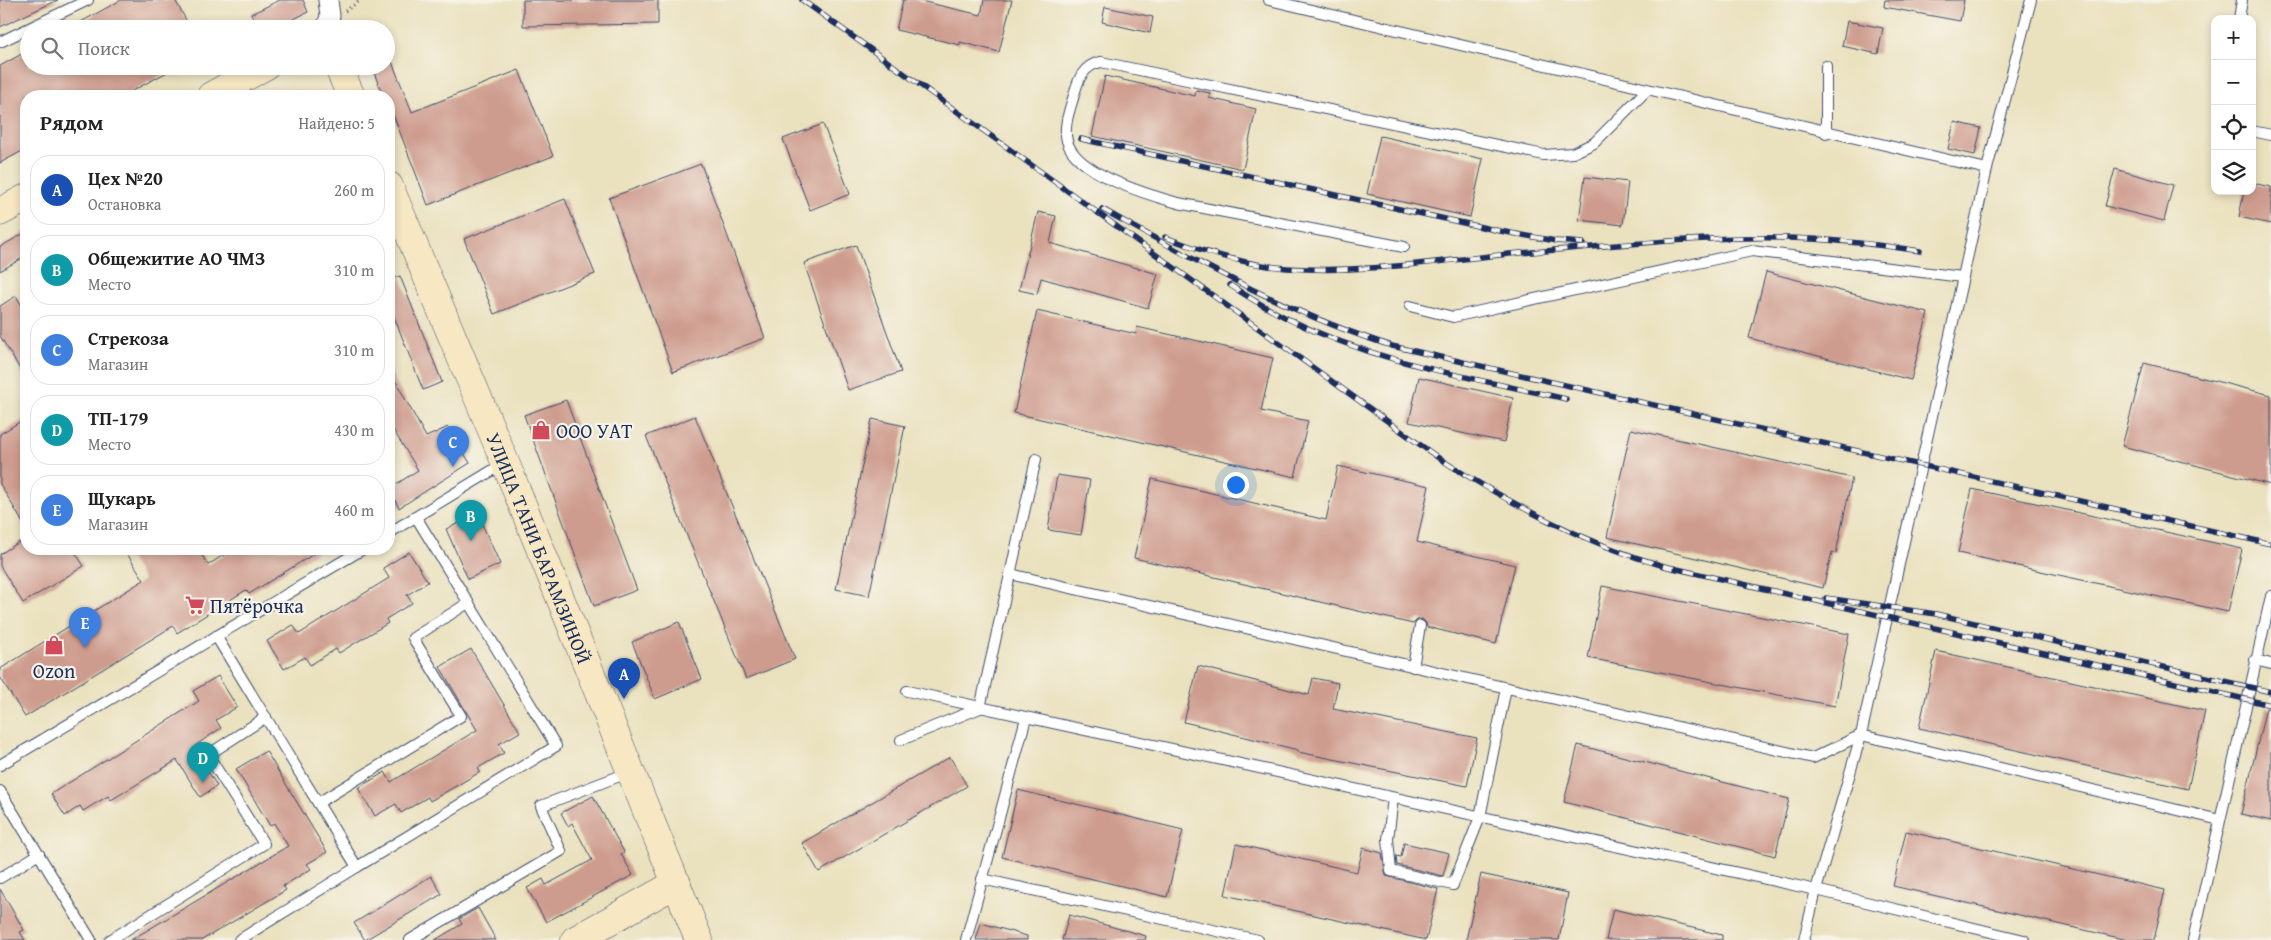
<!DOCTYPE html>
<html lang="ru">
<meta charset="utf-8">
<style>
body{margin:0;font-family:"Gentium Book Plus",serif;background:#f6f6f6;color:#222}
.controls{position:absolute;right:15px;top:15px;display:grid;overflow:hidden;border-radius:10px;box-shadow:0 2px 8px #0003}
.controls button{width:45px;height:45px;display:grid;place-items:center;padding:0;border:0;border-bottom:1px solid #e0e0e0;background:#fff;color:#222;font:25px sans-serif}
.you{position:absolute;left:1235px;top:484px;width:18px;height:18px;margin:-12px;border:4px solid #fff;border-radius:50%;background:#1a73e8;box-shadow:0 0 0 8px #1a73e833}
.badge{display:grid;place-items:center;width:32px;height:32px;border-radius:50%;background:#d1495b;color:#fff;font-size:16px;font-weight:700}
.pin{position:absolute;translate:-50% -41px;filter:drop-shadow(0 1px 2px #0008)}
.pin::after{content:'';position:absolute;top:26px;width:18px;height:15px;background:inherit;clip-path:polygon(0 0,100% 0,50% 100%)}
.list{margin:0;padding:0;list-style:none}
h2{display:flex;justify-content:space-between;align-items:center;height:65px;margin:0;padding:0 20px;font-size:21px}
h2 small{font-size:16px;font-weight:400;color:#767676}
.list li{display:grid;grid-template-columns:32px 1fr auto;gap:15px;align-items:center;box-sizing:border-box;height:70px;margin:0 10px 10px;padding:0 10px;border:1px solid #e0e0e0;border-radius:20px}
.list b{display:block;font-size:19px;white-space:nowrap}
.list p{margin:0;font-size:16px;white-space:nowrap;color:#767676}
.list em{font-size:16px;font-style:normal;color:#767676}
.icon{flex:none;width:28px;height:28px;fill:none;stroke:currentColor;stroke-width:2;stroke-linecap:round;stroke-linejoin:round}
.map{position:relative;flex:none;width:2271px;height:940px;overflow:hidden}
.search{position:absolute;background:#fff;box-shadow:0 2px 8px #0003;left:20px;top:20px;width:375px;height:55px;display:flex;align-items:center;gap:12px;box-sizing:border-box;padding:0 18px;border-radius:28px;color:#767676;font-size:19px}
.panel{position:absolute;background:#fff;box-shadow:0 2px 8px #0003;left:20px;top:90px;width:375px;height:465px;border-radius:20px}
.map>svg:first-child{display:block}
.building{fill:#ce9c8e}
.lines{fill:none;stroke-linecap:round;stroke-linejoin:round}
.lane-casing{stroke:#3a4a6c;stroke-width:12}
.street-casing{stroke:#3a4a6c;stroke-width:21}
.secondary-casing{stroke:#3a4a6c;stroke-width:29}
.path{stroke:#3a4a6c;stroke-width:3;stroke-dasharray:1 4;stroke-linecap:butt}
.lane{stroke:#fff;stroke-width:10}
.street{stroke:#fff;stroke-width:19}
.secondary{stroke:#f7e8c3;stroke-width:28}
.rail-casing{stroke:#1b2f5e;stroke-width:5.5}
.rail{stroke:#f7f3e8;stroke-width:4;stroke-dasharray:11;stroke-linecap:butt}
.labels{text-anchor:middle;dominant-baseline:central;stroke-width:4.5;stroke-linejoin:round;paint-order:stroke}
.poi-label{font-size:20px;fill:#1b2f5e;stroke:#f7f3e8;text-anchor:start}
.street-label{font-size:20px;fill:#1b2f5e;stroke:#f7f3e8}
</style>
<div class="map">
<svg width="2271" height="940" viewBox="0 0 2271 940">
<rect width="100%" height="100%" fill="#f7f3e8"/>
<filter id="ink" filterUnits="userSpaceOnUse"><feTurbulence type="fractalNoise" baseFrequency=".02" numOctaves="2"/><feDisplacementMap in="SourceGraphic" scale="10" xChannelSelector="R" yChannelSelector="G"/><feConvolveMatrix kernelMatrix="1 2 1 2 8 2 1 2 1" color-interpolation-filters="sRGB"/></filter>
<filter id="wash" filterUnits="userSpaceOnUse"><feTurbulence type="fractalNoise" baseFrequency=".0096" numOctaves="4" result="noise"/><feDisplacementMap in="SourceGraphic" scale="20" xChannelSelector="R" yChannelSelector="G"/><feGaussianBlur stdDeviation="1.12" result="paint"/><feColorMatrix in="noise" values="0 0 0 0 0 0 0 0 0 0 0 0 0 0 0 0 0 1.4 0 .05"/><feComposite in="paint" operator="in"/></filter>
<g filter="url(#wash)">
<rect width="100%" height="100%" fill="#eae1be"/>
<g id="blocks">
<g class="building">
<path d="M0,0H58L0,27Z"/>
<path d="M121,0H175L191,29H68Z"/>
<path d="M280,0H303L308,12L273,29H258L251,14Z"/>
<path d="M523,0H658V24L523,26Z"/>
<path d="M903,0H916L981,15L984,0H1012L999,52L960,42V45L896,30Z"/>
<path d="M1885,0H1964L1960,21L1884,7Z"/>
<path d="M1105,7L1153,17L1150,33L1102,22Z"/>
<path d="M1847,21L1883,28L1878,54L1842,46Z"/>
<path d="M29,50V66H178L123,96H26V149L0,163V66Z"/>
<path d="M392,62L412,112L519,70L553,156L428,205L389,104V96H383L373,70Z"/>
<path d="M1105,76L1195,96L1196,90L1210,93L1209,98L1256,109L1243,169L1092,136Z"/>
<path d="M1954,122L1981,128L1975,155L1948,149Z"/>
<path d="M823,124L850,194L810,210L783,139Z"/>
<path d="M1380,136L1483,159L1470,217L1367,194Z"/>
<path d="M701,164L765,338L673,372L609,198Z"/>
<path d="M2115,169L2173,185L2164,221L2105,206Z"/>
<path d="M1585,177L1628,182L1623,225L1579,220Z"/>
<path d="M2252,183L2271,187V224L2239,217L2244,191H2252Z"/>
<path d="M565,199L595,274L494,314L464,239Z"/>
<path d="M1038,212L1056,216L1050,243L1158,274L1148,308L1041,278L1037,294L1019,290Z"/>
<path d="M26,232V256L0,271V247Z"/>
<path d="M856,245L901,372L848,390L804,263Z"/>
<path d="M1766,272L1928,313L1911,380L1749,338Z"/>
<path d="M400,276L442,382L423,390L389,304V280Z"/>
<path d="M16,296L26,312V379L0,336V306Z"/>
<path d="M1037,311L1136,334L1137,327L1273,358L1261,411L1308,421L1295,477L1014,413Z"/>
<path d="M2144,363L2271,395V485L2122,446Z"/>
<path d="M389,369L426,437L448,427L470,463L399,508L389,489L418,470L389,423Z"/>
<path d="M1419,377L1513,398L1504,442L1409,422Z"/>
<path d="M566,400L637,590L594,606L524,415Z"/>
<path d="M695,416L795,659L746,679L646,436Z"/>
<path d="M26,418V528L0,484V434Z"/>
<path d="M872,419L905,426L869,596L836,589Z"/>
<path d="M1631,429L1852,478L1836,553L1832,552L1823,588L1607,537Z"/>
<path d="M1338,466L1429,486L1417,542L1515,565L1496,644L1427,627L1426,623L1422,619L1417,620L1413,624L1134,558L1152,479L1326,520Z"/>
<path d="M1057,475L1090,480L1081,535L1048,530Z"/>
<path d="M1972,489L2242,549L2228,612L1958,553Z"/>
<path d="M464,515L471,518L478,515L500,564L468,579L446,529L461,522Z"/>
<path d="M26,538V549H73L84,566L23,603L0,566V554Z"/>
<path d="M124,549H198L208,565L233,549H322L249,594L246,590L177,633L173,626L25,717L0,677V669L144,580Z"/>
<path d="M409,552L428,582L407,595L412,603L386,619L388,623L339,653L336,649L310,665L305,657L284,669L267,641L293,625L299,634L389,578L383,568Z"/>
<path d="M1602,586L1849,634L1835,706L1588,658Z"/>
<path d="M679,622L702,679L655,699L632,642Z"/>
<path d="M471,649L520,732L499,744L504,753L478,768L480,772L463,782L430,801L428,797L401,813L396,804L375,816L358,788L385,772L391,782L477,730L440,667Z"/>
<path d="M1936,651L2205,711L2188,789L1919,728Z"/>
<path d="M1198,666L1309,695L1313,678L1338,683L1333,709L1477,738L1467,786L1298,752V750L1184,722Z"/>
<path d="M218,676L237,707L216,720L221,728L196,745L198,748L195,750L217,786L200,797L177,760L111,800L108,796L83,811L80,806L65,816L51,794L199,701L193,691Z"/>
<path d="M2266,708L2271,709V821L2241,814Z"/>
<path d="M1578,745L1789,799L1775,856L1564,802Z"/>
<path d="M266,751L327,852L307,864L311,869L283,886L286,890L202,940H131L288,846L274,823L270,826L236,769Z"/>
<path d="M950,757L967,786L819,872L802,843Z"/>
<path d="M1018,790L1183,830L1167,897L1002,857Z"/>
<path d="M593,796L624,852L621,854L633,875L546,922L527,888L543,879L546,885L592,860L572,823L568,826L561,813Z"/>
<path d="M1906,831L2165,890L2154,940H2128L1893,886Z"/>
<path d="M1404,843L1449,853L1443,876L1397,865L1396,856L1401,857Z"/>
<path d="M1236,844L1357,872L1363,848L1382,853L1386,876L1438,889L1426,940L1225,895Z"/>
<path d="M1481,874L1568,893L1559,940H1466Z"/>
<path d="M431,876L442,894L365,940L354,923Z"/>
<path d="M0,889L24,930L20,932L25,940H0Z"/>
<path d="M478,908L496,940H435L462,924L459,919Z"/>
<path d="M1613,909L1722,935V940H1606Z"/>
<path d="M1069,915L1146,936L1145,940H1062Z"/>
<path d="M981,923L1027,936V940H976Z"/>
</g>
</g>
</g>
<g filter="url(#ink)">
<use href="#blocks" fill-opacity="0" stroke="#3a4a6c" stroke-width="1"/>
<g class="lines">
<defs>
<g id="lane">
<path d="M1269,0L1987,169"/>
<path d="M2239,19L2242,0"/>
<path d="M0,42L88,0"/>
<path d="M1826,66V133"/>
<path d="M2252,131L2271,135"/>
<path d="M1404,247L1178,203C1149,195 1076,174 1067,141C1063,126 1070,109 1074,95C1078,79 1084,65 1101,62L1544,155L1573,153L1594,143L1647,90"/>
<path d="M1410,306L1453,317L1752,251L1962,277"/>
<path d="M389,533L503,464"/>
<path d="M1010,574L1813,758L1861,735L2220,820"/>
<path d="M216,636L357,867L239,940"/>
<path d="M2255,660L2271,664"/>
<path d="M1413,667L1420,626"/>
<path d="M907,691L1816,890L2024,940"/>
<path d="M901,740L980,708L1036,459"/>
<path d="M0,765L363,549"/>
<path d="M0,791L91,940"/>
<path d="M1393,798L1388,839L1391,871L1453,885L1480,817L1506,688"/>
<path d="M318,803L461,716L413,638L468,603"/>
<path d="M357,867L556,746L416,517"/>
<path d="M0,878L39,854"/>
<path d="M982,879L1258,940"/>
<path d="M110,940L264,844L208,755L266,717"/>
<path d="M410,940L561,851L541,806L630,772"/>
<path d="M966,940L1026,718"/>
<path d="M1804,940L1816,890L1861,735L1987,169L2031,0"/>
<path d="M2193,940L2271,596"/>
</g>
<path id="street" d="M326,29L330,16L328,0"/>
<g id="secondary">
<path d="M338,66L351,96"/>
<path d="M211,96L265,66"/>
<path id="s1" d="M389,186L505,462L699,940"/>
<path d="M0,212L26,198"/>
<path d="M575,940L677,883"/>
</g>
</defs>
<use href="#lane" class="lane-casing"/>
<use href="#street" class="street-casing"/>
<use href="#secondary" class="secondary-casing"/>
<path class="path" d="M345,11L361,0"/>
<use href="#lane" class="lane"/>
<use href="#street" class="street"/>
<use href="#secondary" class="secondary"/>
<defs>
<g id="rail">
<path d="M802,0L1440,459C1511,504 1583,543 1664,566L2271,705"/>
<path d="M1081,139L1500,231L1556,241L1583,243"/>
<path d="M1102,209C1196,261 1289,314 1392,346L2271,544"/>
<path d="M1165,237C1204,252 1245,265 1287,268C1365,274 1443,260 1520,253C1608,246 1698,236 1787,238C1832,239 1875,244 1920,251"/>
<path d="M1230,285C1334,356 1446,372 1566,399"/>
<path d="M1826,598L1936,614L2271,692"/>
</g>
</defs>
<use href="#rail" class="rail-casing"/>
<use href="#rail" class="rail"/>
</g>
</g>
<defs>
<symbol id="shop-bare" viewBox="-9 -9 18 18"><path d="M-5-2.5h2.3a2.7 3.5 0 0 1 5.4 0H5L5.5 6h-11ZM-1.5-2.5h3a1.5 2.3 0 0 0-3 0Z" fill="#d1495b" stroke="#f7f3e8" stroke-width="2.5" paint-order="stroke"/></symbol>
<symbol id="supermarket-bare" viewBox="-9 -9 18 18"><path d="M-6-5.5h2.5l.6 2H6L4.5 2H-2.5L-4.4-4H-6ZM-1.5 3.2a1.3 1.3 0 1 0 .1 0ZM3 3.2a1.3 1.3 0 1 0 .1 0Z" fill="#d1495b" stroke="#f7f3e8" stroke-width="2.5" paint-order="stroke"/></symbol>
</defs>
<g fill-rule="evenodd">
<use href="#shop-bare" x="527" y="416" width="28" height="28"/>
<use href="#supermarket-bare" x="181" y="591" width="28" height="28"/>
<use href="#shop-bare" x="40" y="631" width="28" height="28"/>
</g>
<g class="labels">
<g class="poi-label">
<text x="556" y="430">ООО УАТ</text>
<text x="210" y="605">Пятёрочка</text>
<text x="54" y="670" text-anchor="middle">Ozon</text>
</g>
<g class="street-label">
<text stroke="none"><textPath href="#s1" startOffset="392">УЛИЦА ТАНИ БАРАМЗИНОЙ</textPath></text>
</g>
</g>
</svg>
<div class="controls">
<button>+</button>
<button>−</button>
<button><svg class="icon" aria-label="locate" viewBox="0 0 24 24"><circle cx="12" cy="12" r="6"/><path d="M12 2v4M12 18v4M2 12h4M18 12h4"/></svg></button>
<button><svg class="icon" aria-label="layers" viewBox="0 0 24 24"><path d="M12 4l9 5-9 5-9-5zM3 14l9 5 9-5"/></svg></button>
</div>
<div class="you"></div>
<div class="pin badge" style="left:624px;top:699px;background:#1a4fb4">A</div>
<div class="pin badge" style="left:471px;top:541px;background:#0f9aa8">B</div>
<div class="pin badge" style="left:453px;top:467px;background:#3f7fe0">C</div>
<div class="pin badge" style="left:203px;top:783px;background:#0f9aa8">D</div>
<div class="pin badge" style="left:85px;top:648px;background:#3f7fe0">E</div>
<div class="search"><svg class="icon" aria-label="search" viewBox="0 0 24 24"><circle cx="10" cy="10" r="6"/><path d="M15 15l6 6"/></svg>Поиск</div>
<section class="panel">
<h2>Рядом<small>Найдено: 5</small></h2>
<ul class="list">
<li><span class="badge" style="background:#1a4fb4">A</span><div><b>Цех №20</b><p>Остановка</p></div><em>260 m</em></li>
<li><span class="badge" style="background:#0f9aa8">B</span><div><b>Общежитие АО ЧМЗ</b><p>Место</p></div><em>310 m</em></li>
<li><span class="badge" style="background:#3f7fe0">C</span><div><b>Стрекоза</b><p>Магазин</p></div><em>310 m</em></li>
<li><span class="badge" style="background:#0f9aa8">D</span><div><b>ТП-179</b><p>Место</p></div><em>430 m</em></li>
<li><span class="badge" style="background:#3f7fe0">E</span><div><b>Щукарь</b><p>Магазин</p></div><em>460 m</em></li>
</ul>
</section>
</div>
